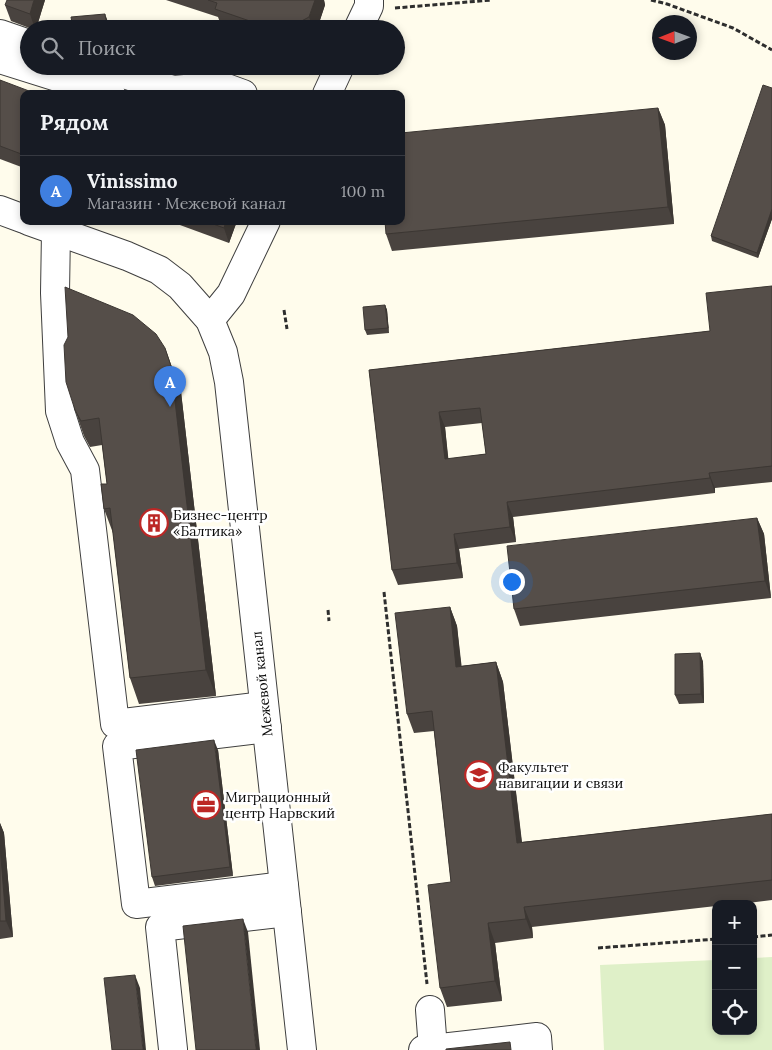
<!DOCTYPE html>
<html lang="ru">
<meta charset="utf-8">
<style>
body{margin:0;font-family:Lora,serif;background:#20242c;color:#f1f3f6}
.controls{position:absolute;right:15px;bottom:15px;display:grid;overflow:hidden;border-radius:10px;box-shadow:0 2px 8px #0003}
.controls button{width:45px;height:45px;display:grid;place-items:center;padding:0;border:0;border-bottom:1px solid #363941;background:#171b24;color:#f1f3f6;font:25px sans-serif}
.compass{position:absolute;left:652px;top:15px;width:45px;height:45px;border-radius:50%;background:#171b24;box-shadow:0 2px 8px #0003;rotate:269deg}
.you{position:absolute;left:511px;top:581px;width:18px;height:18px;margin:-12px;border:4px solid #fff;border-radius:50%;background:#1a73e8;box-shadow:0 0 0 8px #1a73e833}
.badge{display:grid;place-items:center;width:32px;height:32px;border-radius:50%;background:#d93025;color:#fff;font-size:16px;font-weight:700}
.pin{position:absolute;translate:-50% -41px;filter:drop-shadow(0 1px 2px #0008)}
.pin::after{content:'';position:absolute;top:26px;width:18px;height:15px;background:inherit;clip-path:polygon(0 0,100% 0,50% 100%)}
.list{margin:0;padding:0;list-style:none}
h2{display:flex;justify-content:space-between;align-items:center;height:65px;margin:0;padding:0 20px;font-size:21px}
h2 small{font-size:16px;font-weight:400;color:#9ea1a6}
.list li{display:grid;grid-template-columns:32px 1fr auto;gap:15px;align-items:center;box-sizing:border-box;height:70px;padding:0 20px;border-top:1px solid #363941}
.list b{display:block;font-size:19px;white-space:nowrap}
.list p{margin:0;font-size:16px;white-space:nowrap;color:#9ea1a6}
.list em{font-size:16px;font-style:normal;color:#9ea1a6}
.icon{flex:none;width:28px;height:28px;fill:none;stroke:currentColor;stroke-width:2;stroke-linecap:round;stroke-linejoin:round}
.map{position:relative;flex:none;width:772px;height:1050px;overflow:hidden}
.search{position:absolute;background:#171b24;box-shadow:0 2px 8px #0003;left:20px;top:20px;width:385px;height:55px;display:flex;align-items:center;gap:12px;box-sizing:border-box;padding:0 18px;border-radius:28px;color:#9ea1a6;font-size:19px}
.panel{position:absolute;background:#171b24;box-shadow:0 2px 8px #0003;left:20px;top:90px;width:385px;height:135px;border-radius:10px}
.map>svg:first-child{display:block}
.pitch{fill:#dff0c8}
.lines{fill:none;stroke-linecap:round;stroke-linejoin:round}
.minor-casing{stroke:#3f3f3f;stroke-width:30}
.path{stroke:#2e2e2e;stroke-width:3;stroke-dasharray:5 2.5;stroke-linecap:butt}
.minor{stroke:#fff;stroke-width:28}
.wall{fill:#49433f;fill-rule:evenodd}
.shaded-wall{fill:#3c3733}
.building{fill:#554e49;stroke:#3c3733;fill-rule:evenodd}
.labels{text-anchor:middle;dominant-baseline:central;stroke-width:5;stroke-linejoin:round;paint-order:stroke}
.poi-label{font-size:14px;fill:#0c0c0c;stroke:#fff;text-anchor:start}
.street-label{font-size:14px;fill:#0c0c0c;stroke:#fff}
</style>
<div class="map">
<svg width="772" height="1050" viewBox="0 0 772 1050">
<rect width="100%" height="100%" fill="#fffcec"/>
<path class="pitch" d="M772,957V1050H604L600,965L716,960V1031H753V958Z"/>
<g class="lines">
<defs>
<g id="minor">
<path d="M358,29L369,6V0"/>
<path d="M0,34L29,44"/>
<path d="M0,59L111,94"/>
<path d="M99,66L173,90L221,86L243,94"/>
<path d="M327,94L340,66"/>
<path d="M0,210L24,219"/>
<path d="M29,221L127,256L159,270L180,286L210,320L223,352L229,382L302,1050"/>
<path d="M56,231L55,293L60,411L70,442L85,470L115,724L264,706"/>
<path d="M210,320L231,294L266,221"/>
<path d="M267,728L117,746L136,904L284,886"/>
<path d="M430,1010L433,1049"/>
<path d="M173,1049L160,927L287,912"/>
<path d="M423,1050L537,1037L538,1050"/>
</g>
</defs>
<use href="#minor" class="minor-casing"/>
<g class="path">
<path d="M651,0L667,4L733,28L772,50"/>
<path d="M395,8L492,0"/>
<path d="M284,310L287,329"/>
<path d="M384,592L427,984"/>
<path d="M328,610L329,621"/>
<path d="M753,937L772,935"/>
<path d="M598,948L716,939"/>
</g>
<use href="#minor" class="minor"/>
</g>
<g class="wall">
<path d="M45,0L36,29H32L11,21L5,5Z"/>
<path d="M166,0H324L325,5L317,29H231L221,25L218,17Z"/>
<path d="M0,80L24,94V168L0,159Z"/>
<path d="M772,88V219L758,258L712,241L711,236Z"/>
<path d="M658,108L665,125L674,224L392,251L386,234Z"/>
<path d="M169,221H237L229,243Z"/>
<path d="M772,286V482L715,488V493L513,517L516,542L459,549L463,578L398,585L392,570L369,370L710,331ZM482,423L486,454L448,459L445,427Z"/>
<path d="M385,305L387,310L389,333L367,335L365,330Z"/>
<path d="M175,374L181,392L216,696L139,704L130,678L113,533L104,509L107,484L102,445L90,447L84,436L75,410Z"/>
<path d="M757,518L764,534L771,598L520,626L514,609Z"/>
<path d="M450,607L457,626L461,666L496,662L503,682L522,842L772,814V900L740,904H716V906L532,927L533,938L495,943L502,1001L447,1007L440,988L451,882L434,731L414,733L407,714Z"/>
<path d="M700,653L703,662L704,703L679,704L675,695Z"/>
<path d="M218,750L233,876L155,886L152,877Z"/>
<path d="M0,823L4,833L13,937L0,939Z"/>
</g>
<g class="shaded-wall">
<path d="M34,0H45L36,29H35L30,14Z"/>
<path d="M315,0H324L325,5L317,29H314L309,17Z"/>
<path d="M105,14L107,19L108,29H107Z"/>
<path d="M658,108L665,125L674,224L668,207Z"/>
<path d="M772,209V219L758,258L757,253Z"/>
<path d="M226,221H237L229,243L224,228Z"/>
<path d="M385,305L387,310L389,333L388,328Z"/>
<path d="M165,348L181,392L216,696L206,670Z"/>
<path d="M439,412L445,427L450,474L445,459Z"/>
<path d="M709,473L715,488V493L710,478Z"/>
<path d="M507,502L513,517L516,542L510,527Z"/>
<path d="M757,518L764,534L771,598L765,581Z"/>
<path d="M454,534L459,549L463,578L457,563Z"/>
<path d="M450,607L457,626L464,687L456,667Z"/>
<path d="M700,653L703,662L704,703L701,694Z"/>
<path d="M496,662L503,682L524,862L517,843Z"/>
<path d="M214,740L218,750L233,876L230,867Z"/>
<path d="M0,823L4,833L13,937L6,921L0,845Z"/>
<path d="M524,907L532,927L533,938L526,919Z"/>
<path d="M243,919L248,932L260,1050H256Z"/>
<path d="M488,923L495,943L502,1001L495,981Z"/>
<path d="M135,975L140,988L146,1050H143Z"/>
</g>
<g class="building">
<path d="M7,0H34L30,14L5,5Z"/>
<path d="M208,0H315L309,17L294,25L293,29H273L215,9L217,3Z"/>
<path d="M105,14L107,29H73L71,17Z"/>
<path d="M0,80L37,94H24V155L0,146Z"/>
<path d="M763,85L772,88V209L757,253L711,236Z"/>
<path d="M658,108L668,207L386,234L385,221H401V133Z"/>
<path d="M205,221H226L224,228Z"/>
<path d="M772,286V466L709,473L710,478L507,502L510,527L454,534L457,563L392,570L369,370L710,331L706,293ZM480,408L486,454L445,459L439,412Z"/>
<path d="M65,287L133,315L156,334L165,348L171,366L206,670L130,678L110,508L104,509L101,484H107L99,418L81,421L75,410L66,382L64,345L68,337Z"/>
<path d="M385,305L388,328L365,330L363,307Z"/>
<path d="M757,518L765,581L514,609L507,546Z"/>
<path d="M450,607L456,667L496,662L517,843L772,814V880L524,907L526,919L488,923L495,981L440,988L428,885L451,882L432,711L407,714L395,613Z"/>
<path d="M700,653L701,694L675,695V654Z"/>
<path d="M214,740L230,867L152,877L136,750Z"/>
<path d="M0,845L6,921H0Z"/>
<path d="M243,919L256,1050H196L183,926Z"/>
<path d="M135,975L143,1050H112L104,978Z"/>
<path d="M510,1042L511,1050H446V1049Z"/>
</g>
<defs>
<symbol id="building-ring" viewBox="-11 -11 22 22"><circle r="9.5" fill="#fff" stroke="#bc2725" stroke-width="1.5"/><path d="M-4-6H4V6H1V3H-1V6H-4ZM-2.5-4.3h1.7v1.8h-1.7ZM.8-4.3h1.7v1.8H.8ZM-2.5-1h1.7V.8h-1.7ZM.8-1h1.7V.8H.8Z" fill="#bc2725"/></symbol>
<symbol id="university-ring" viewBox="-11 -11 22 22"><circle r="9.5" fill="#fff" stroke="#bc2725" stroke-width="1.5"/><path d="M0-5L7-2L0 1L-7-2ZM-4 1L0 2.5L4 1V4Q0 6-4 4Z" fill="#bc2725"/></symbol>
<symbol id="office-ring" viewBox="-11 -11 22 22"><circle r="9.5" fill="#fff" stroke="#bc2725" stroke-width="1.5"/><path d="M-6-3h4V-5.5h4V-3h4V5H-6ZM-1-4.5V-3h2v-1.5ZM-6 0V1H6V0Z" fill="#bc2725"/></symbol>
</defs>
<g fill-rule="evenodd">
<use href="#building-ring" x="138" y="507" width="32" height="32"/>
<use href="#university-ring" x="463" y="759" width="32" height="32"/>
<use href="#office-ring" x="190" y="789" width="32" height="32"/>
</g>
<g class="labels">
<g class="poi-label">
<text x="173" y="515">Бизнес-центр<tspan x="173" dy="16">«Балтика»</tspan></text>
<text x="498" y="767">Факультет<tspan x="498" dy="16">навигации и связи</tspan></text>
<text x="225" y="797">Миграционный<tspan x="225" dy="16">центр Нарвский</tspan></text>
</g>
<g class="street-label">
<text transform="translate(262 684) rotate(-96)">Межевой канал</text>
</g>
</g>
</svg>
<div class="controls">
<button>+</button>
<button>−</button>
<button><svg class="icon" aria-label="locate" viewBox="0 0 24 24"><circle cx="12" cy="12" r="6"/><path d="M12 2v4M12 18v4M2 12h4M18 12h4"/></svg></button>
</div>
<svg class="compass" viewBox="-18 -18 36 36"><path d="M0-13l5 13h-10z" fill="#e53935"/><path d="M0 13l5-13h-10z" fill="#9ea1a6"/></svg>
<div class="you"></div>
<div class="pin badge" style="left:170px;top:407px;background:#3f7fe0">A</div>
<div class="search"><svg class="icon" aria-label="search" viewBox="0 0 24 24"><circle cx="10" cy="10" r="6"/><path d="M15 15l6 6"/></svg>Поиск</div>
<section class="panel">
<h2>Рядом<small></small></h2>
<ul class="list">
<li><span class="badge" style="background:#3f7fe0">A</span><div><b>Vinissimo</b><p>Магазин · Межевой канал</p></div><em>100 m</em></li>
</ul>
</section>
</div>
